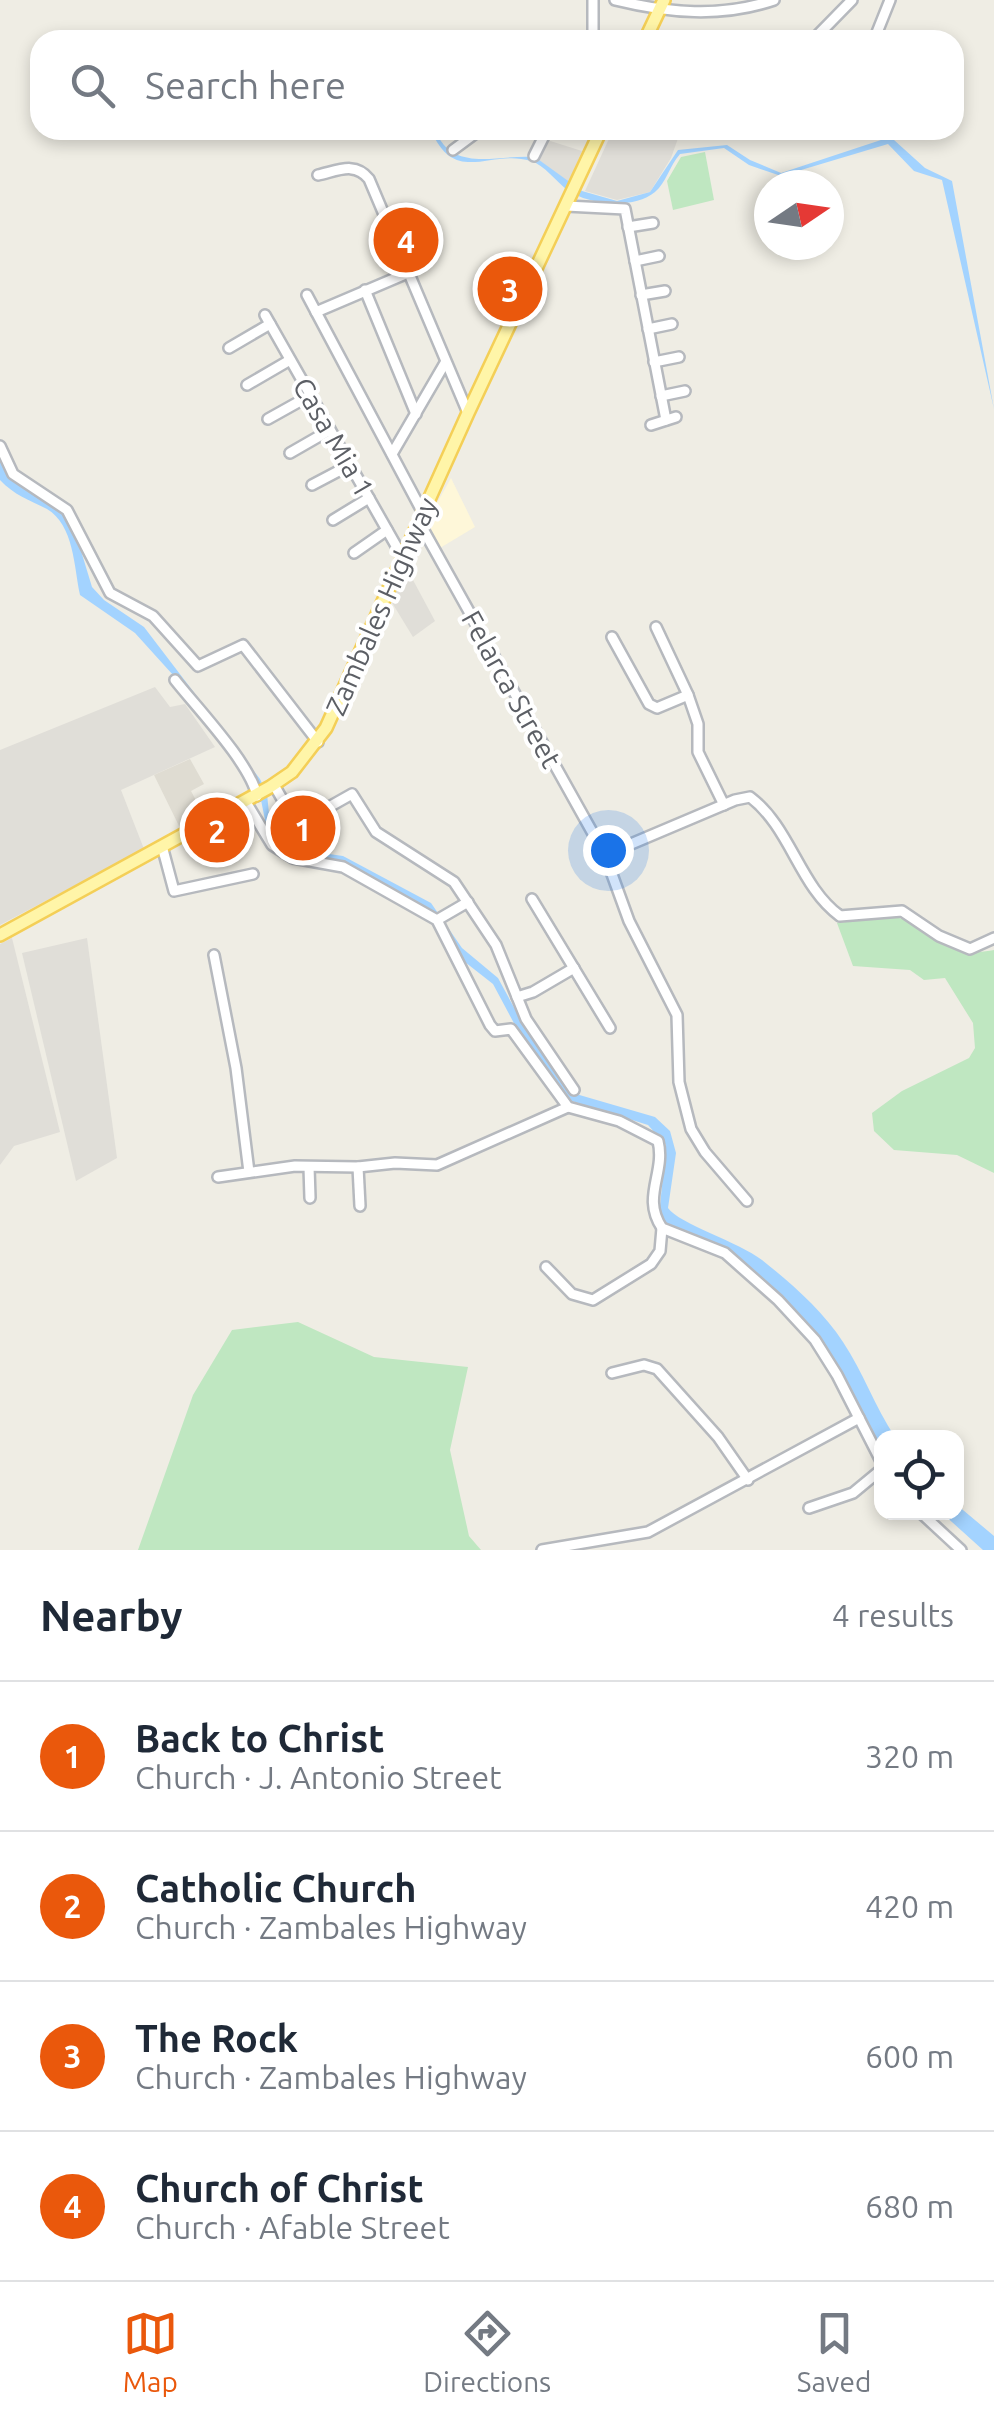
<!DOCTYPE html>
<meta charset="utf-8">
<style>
body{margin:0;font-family:Ubuntu,sans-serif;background:#f2f2f3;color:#1f2937}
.controls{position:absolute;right:30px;bottom:30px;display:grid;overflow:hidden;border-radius:20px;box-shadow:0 5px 15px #0003}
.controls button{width:90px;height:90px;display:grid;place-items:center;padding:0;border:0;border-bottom:2px solid #e0e1e3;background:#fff;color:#1f2937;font:50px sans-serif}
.compass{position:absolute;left:754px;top:170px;width:90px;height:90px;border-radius:50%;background:#fff;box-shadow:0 5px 15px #0003;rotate:77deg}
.you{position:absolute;left:608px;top:850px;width:35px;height:35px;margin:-25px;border:8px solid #fff;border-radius:50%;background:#1a73e8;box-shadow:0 0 0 15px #1a73e833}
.badge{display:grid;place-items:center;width:65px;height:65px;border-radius:50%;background:#ea580c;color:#fff;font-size:32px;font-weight:700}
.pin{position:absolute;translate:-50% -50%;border:5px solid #fff;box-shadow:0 2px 10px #0006}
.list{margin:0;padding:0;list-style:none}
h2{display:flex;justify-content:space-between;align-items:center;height:130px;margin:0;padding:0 40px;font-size:42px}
h2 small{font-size:32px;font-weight:400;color:#747a83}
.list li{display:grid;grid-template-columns:65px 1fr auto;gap:30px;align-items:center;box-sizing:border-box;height:150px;padding:0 40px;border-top:2px solid #e0e1e3}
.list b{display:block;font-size:38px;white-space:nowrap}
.list p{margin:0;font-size:32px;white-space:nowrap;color:#747a83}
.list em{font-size:32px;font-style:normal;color:#747a83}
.icon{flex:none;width:55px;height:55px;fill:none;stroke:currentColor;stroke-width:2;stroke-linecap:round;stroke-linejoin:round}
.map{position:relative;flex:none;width:994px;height:1550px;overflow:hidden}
.search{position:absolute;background:#fff;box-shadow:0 5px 15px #0003;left:30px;right:30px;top:30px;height:110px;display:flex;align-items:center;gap:25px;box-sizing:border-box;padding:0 35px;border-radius:30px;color:#747a83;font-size:38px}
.sheet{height:730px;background:#fff}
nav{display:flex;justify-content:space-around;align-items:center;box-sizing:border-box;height:140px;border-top:2px solid #e0e1e3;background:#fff;font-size:28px;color:#747a83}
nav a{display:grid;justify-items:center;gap:5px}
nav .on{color:#ea580c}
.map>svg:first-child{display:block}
.commercial{fill:#fef7d9}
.industrial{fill:#e0ded8}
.education{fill:#dfdcd2}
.green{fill:#bfe7c1}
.water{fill:#a3d3ff}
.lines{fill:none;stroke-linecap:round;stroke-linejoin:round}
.minor-casing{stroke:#b6b9be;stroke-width:14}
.major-casing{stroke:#f4cf57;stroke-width:16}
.minor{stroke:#fff;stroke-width:9}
.major{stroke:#fff5a8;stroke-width:11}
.labels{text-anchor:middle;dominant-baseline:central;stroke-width:8;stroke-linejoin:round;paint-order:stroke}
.street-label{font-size:28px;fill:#5c5f65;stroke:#fff}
</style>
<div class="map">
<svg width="994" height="1550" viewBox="0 0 994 1550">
<rect width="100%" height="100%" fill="#efede4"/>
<path class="commercial" d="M451,478L475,527L435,551L423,528Z"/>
<g class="industrial">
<path d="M613,130H681L671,158L650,192L617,200L585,191Z"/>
<path d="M544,139L582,151L568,183L535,157Z"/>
<path d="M406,567L435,621L413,637L391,601Z"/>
<path d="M155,687L170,707L185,704L215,747L121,790L144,849L0,925V750Z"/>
<path d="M12,938L60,1132L14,1146L0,1165V944Z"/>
<path d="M87,938L117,1158L76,1181L22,953Z"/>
</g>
<path class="education" d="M190,759L204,784L191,791L203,814L180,828L154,775Z"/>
<g class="green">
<path d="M705,152L714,200L673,210L667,181L681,157Z"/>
<path d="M892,916C932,925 947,960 994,950V1173L957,1155L894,1150L874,1131L872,1113L902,1091L969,1058L975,1048L973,1023L945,978L924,980L910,970L853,966L837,923Z"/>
<path d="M298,1322L374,1357L468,1367L450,1450L469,1536L481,1550H138L193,1395L232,1330Z"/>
</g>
<g class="water">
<path d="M431,130H435C453,174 497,154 535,157L582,191L617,201L650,192L678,150L727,145L750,160L781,173L887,138L894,140L925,168L952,181L994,409L942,180L914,171L888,144L781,176L749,165L724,148L680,154C670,165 666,183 655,192C633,210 589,205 567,190C556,181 544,165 531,161C490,148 455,187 431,130Z"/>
<path d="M0,460L13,478L64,511L75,531L92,587L104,600L144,627L260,779L267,794L271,833L278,841L294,849L343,856L431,903L462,948L498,978L523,1024L576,1094L655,1117L670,1131L676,1153L668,1208C679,1224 739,1242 762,1260C791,1283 823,1311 843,1342C863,1372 875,1407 895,1437L882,1438L881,1448L823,1342L799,1316L753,1269L724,1248L666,1225L659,1216L666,1145L648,1125L572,1101L516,1027L493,984L456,955L431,916L344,864L292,857L273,844L267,830L260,795L173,675L135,633L80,595C74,567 74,525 47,509C29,500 14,495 0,480Z"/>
<path d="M957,1505L994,1536V1550H983L942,1513L956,1512Z"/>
</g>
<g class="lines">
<defs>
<g id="minor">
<path d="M593,0V40"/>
<path d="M615,0C668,13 721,18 774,0"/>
<path d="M813,40L852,0"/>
<path d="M874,40L890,0"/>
<path d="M453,150L480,130"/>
<path d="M534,156L547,130"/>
<path d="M318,175C337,171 355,161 369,179L468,413"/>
<path d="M566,206L625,209L666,420"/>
<path d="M628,227L653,223"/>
<path d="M635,261L659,256"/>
<path d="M365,290L416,414"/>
<path d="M307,295L423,513"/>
<path d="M641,295L665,291"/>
<path d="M316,312L410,272"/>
<path d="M265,315L403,558"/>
<path d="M648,329L672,324"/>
<path d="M229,348L270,324"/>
<path d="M654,362L679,357"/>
<path d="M247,385L290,360"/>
<path d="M661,396L685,391"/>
<path d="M268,419L311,395"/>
<path d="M651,425L676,417"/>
<path d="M0,446L13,474L67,510L110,593L153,616L198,666L243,645L318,742"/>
<path d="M290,453L330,430"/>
<path d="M392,454L445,363"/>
<path d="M312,485L350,465"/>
<path d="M333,520L369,498"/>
<path d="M419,522L605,855L629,921L677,1015L679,1082L691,1129L705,1152L747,1201"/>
<path d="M354,553L387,530"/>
<path d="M656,627L688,695"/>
<path d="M612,637L649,704L657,708L688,695L698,724V752L724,805"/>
<path d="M175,680C197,708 250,763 257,796"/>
<path d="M274,785L297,825L352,794L376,832L454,882L496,945L526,1019L574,1090"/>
<path d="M246,802L272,845L293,858L343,867L437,920L490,1025L495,1031L511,1029L568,1107L619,1121L658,1141C666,1173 641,1197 662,1228L725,1253L778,1300L815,1340L837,1375L882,1463"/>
<path d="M162,846L174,891L253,874"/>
<path d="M605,855L735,800L750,797C791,828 799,886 840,916L902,911L939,936L970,949L994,938"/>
<path d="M532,899L610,1028"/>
<path d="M437,920L468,902"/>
<path d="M214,955L236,1068L249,1172"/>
<path d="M517,997L533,992L574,968"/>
<path d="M309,1167L310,1198"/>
<path d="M358,1167L360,1206"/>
<path d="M218,1177L295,1166L358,1167L395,1163L437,1165L568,1107"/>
<path d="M546,1267L572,1294L593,1300L651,1264L660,1251L662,1228"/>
<path d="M612,1373L644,1365L657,1369L718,1437L748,1480"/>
<path d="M809,1508L853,1493L882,1469"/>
<path d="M920,1512L961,1550"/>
<path d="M542,1550L648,1532L859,1418"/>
</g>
<g id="major">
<path d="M645,40L664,0"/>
<path d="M0,935L270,787L292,772L326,728L468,413L601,130"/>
</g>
</defs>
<use href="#minor" class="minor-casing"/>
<use href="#major" class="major-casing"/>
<use href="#minor" class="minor"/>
<use href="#major" class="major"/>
</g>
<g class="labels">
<g class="street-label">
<text transform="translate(334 437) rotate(60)">Casa Mia 1</text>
<text transform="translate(381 606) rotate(-66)">Zambales Highway</text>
<text transform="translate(512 689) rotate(61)">Felarca Street</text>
</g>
</g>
</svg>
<div class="controls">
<button><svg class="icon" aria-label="locate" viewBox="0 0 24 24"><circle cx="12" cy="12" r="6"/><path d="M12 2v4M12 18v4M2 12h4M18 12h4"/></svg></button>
</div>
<svg class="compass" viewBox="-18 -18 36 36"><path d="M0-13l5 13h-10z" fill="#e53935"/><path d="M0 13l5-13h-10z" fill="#747a83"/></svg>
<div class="you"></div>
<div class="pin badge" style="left:303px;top:828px">1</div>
<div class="pin badge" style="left:217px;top:830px">2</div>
<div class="pin badge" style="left:510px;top:289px">3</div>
<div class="pin badge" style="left:406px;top:240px">4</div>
<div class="search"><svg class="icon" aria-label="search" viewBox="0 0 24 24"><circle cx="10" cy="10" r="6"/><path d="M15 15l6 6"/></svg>Search here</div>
</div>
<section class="sheet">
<h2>Nearby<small>4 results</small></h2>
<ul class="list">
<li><span class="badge">1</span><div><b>Back to Christ</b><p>Church · J. Antonio Street</p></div><em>320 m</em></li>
<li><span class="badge">2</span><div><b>Catholic Church</b><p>Church · Zambales Highway</p></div><em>420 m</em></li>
<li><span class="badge">3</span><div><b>The Rock</b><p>Church · Zambales Highway</p></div><em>600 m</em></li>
<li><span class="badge">4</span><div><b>Church of Christ</b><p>Church · Afable Street</p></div><em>680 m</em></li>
</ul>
</section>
<nav>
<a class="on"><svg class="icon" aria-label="map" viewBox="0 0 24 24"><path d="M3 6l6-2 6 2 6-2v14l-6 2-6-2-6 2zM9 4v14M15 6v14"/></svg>Map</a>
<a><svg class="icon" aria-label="directions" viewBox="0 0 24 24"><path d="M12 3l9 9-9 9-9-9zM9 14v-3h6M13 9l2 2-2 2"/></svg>Directions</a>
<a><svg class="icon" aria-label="saved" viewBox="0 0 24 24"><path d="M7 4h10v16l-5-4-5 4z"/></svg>Saved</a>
</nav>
